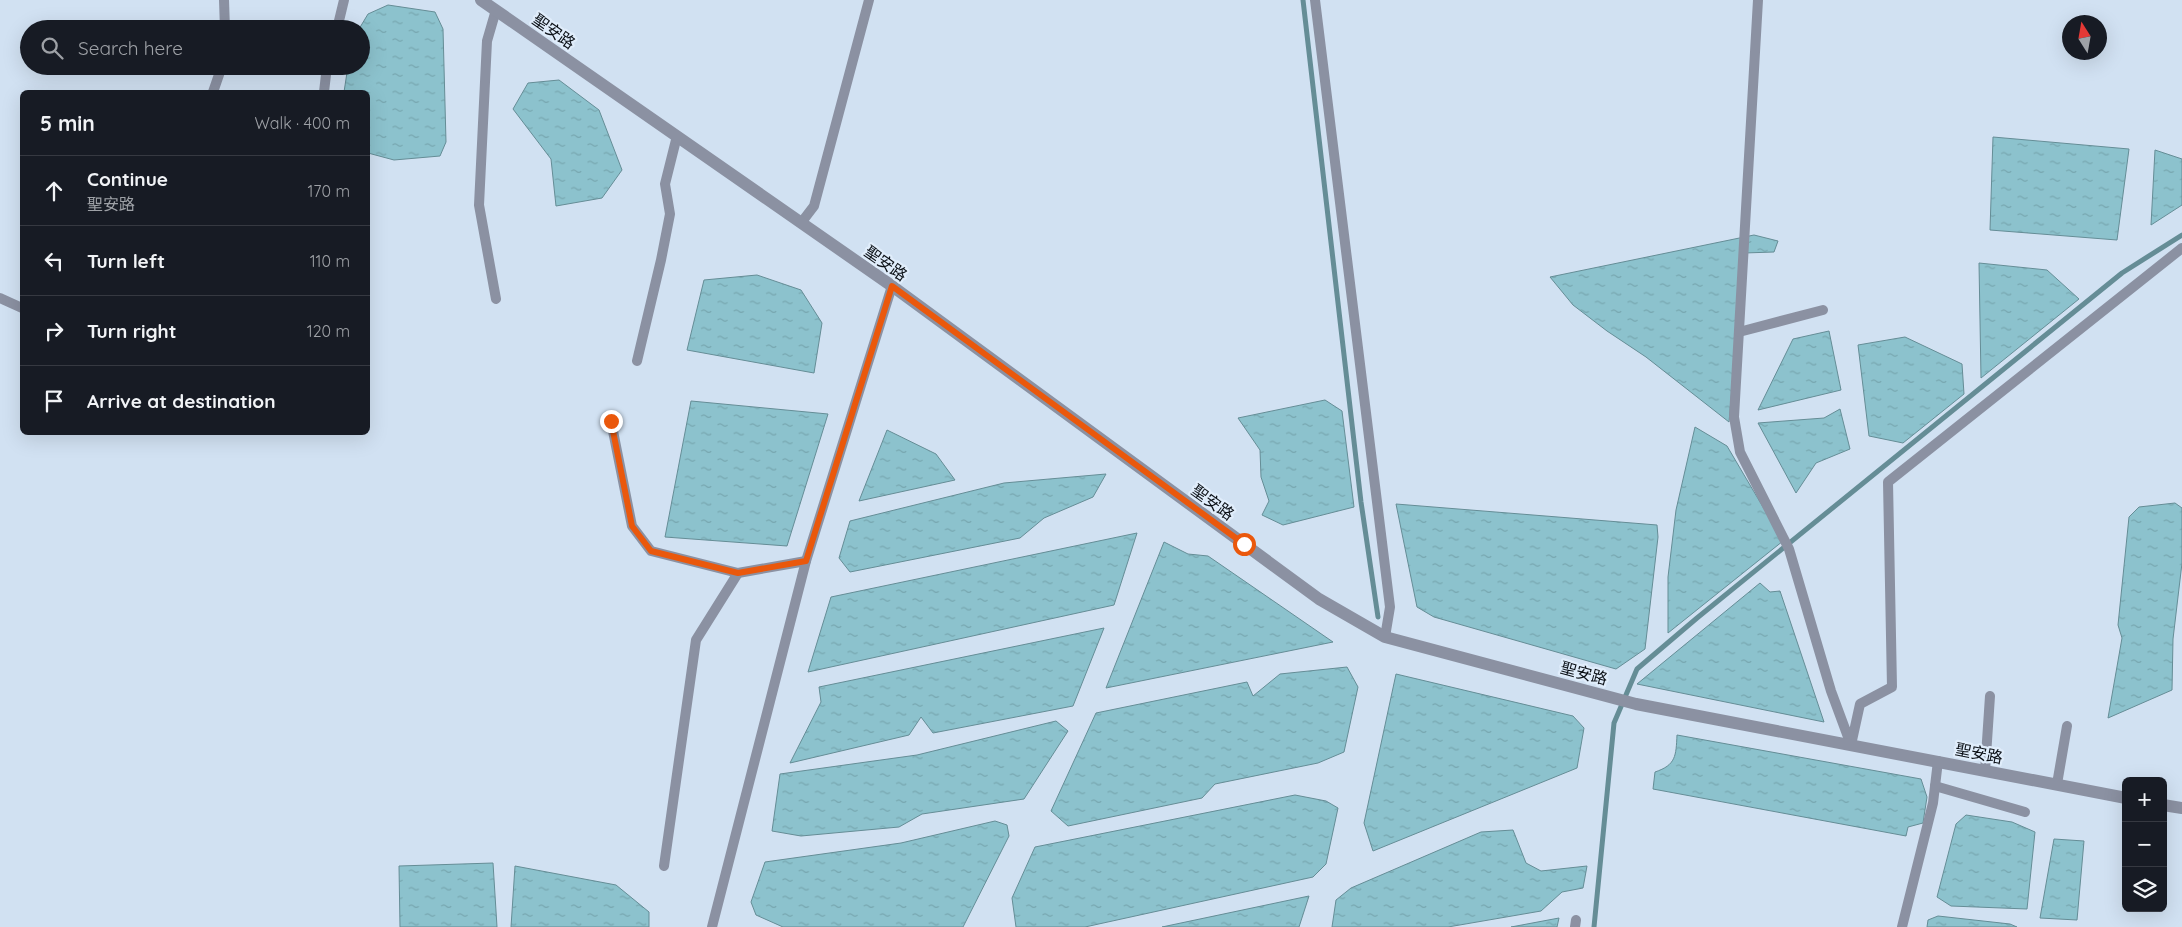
<!DOCTYPE html>
<meta charset="utf-8">
<style>
body{margin:0;font-family:Quicksand,"Noto Sans TC",sans-serif;background:#20242c;color:#f1f3f6}
.controls{position:absolute;right:15px;bottom:15px;display:grid;overflow:hidden;border-radius:8px;box-shadow:0 5px 20px #0002}
.controls button{width:45px;height:45px;display:grid;place-items:center;padding:0;border:0;border-bottom:1px solid #363941;background:#171b24;color:#f1f3f6;font:25px sans-serif}
.compass{position:absolute;left:2062px;top:15px;width:45px;height:45px;border-radius:50%;background:#171b24;box-shadow:0 5px 20px #0002;rotate:349deg}
.stop{position:absolute;width:15px;height:15px;margin:-11px;border:4px solid #ea580c;border-radius:50%;background:#fff}
.stop.end{background:#ea580c;border-color:#fff;box-shadow:0 1px 5px #0008}
.list{margin:0;padding:0;list-style:none}
h2{display:flex;justify-content:space-between;align-items:center;height:65px;margin:0;padding:0 20px;font-size:21px}
h2 small{font-size:16px;font-weight:400;color:#9ea1a6}
.list li{display:grid;grid-template-columns:32px 1fr auto;gap:15px;align-items:center;box-sizing:border-box;height:70px;padding:0 20px;border-top:1px solid #363941}
.list b{display:block;font-size:19px;white-space:nowrap}
.list p{margin:0;font-size:16px;white-space:nowrap;color:#9ea1a6}
.list em{font-size:16px;font-style:normal;color:#9ea1a6}
.icon{flex:none;width:28px;height:28px;fill:none;stroke:currentColor;stroke-width:2;stroke-linecap:round;stroke-linejoin:round}
.map{position:relative;flex:none;width:2182px;height:927px;overflow:hidden}
.search{position:absolute;background:#171b24;box-shadow:0 5px 20px #0002;left:20px;top:20px;width:350px;height:55px;display:flex;align-items:center;gap:12px;box-sizing:border-box;padding:0 18px;border-radius:28px;color:#9ea1a6;font-size:19px}
.panel{position:absolute;background:#171b24;box-shadow:0 5px 20px #0002;left:20px;top:90px;width:350px;height:345px;border-radius:8px}
.map>svg:first-child{display:block}
.water{fill:url(#water-ripples);stroke:#658d96}
.lines{fill:none;stroke-linecap:round;stroke-linejoin:round}
.stream{stroke:#658d96;stroke-width:5}
.service{stroke:#8b91a2;stroke-width:10}
.tertiary{stroke:#8b91a2;stroke-width:12}
.route{stroke:#ea580c;stroke-width:6}
.labels{text-anchor:middle;dominant-baseline:central;stroke-width:4.5;stroke-linejoin:round;paint-order:stroke}
.street-label{font-size:16px;fill:#0b1016;stroke:#e0edfb}
</style>
<div class="map">
<svg width="2182" height="927" viewBox="0 0 2182 927">
<defs>
<pattern id="water-ripples" width="26" height="14" patternUnits="userSpaceOnUse" patternTransform="scale(1.25)"><rect width="26" height="14" fill="#8cc2cd"/><path d="M2 4q2-2 4 0t4 0M15 11q2-2 4 0t4 0" fill="none" stroke="#77a6af"/></pattern>
</defs>
<rect width="100%" height="100%" fill="#d1e1f2"/>
<g class="water">
<path d="M388,5L435,12L443,29L446,142L440,156L394,160L368,153V92H344L348,66H361V29H359L368,14Z"/>
<path d="M559,80L599,110L622,170L602,198L556,206L551,159L513,109L528,83Z"/>
<path d="M1993,137L2129,149L2117,240L1990,230Z"/>
<path d="M2155,150L2182,159V205L2151,225Z"/>
<path d="M1754,235L1778,241L1774,252L1744,253L1729,422L1646,357L1607,331L1573,305L1550,277Z"/>
<path d="M1979,263L2047,270L2079,299L1981,378Z"/>
<path d="M757,275L801,290L822,323L814,373L687,350L704,280Z"/>
<path d="M1829,331L1841,390L1758,410L1793,339Z"/>
<path d="M1905,337L1962,364L1964,394L1903,443L1869,436L1858,345Z"/>
<path d="M1325,400L1342,411L1354,507L1283,525L1262,515L1269,501L1261,477L1260,450L1238,418Z"/>
<path d="M691,401L828,414L787,546L665,537Z"/>
<path d="M1840,409L1850,449L1816,463L1796,493L1758,423L1824,418Z"/>
<path d="M1695,427L1727,446L1783,541L1668,633V577L1676,510Z"/>
<path d="M887,430L936,454L955,480L859,501Z"/>
<path d="M1106,474L1093,497L1044,518L1020,538L850,572L839,558L850,521L1004,483Z"/>
<path d="M2175,503L2182,508V563L2173,639L2172,690L2108,718L2122,638L2118,625L2129,517L2139,507Z"/>
<path d="M1396,504L1657,525L1658,537L1645,649L1616,669L1434,617L1417,607Z"/>
<path d="M1137,533L1114,605L808,672L831,597Z"/>
<path d="M1164,542L1188,554L1208,556L1333,642L1106,688Z"/>
<path d="M1760,583L1770,592L1780,591L1824,722L1637,684Z"/>
<path d="M1104,628L1073,706L933,733L921,717L909,735L790,763L821,702L819,687Z"/>
<path d="M1347,667L1358,687L1344,752L1318,763L1215,784L1202,798L1068,826L1051,811L1096,713L1247,682L1253,696L1280,674Z"/>
<path d="M1396,674L1573,716L1584,728L1577,768L1373,851L1364,823Z"/>
<path d="M1056,721L1068,731L1024,799L922,814L899,827L801,836L772,831L780,774L917,755Z"/>
<path d="M1677,735L1921,779L1927,797L1923,823L1908,827L1906,836L1653,789L1655,772C1676,765 1676,756 1677,735Z"/>
<path d="M1295,795L1326,801L1338,808L1326,864L1313,877L1085,927H1016L1012,898L1035,847Z"/>
<path d="M1966,815L2012,822L2035,832L2027,909L1951,906L1937,897L1956,824Z"/>
<path d="M995,821L1007,825L1009,836L963,927H783L756,915L751,902L765,862L901,843Z"/>
<path d="M1513,830L1526,863L1541,871L1587,866L1583,888L1562,892L1541,911L1448,927H1332L1336,900L1351,888L1481,832Z"/>
<path d="M2054,839L2084,841L2077,920L2040,918Z"/>
<path d="M493,863L497,927H400L399,866Z"/>
<path d="M515,866L616,885L649,912V927H511Z"/>
<path d="M1309,896L1299,927H1162Z"/>
<path d="M1938,916L2010,924L2017,927H1927L1928,920Z"/>
<path d="M1559,918L1557,927H1511Z"/>
</g>
<g class="lines">
<g class="stream">
<path d="M1303,0L1361,502L1378,617"/>
<path d="M1594,927L1614,723L1637,669L1697,618L2122,273L2182,235"/>
</g>
<g class="service">
<path d="M224,0L225,29"/>
<path d="M1315,0L1390,607L1385,637"/>
<path d="M1758,0L1734,417L1740,452L1789,549L1831,691L1851,745L1860,704L1892,687L1888,482L2182,248"/>
<path d="M337,29L344,0"/>
<path d="M213,92L222,66"/>
<path d="M324,92L327,66"/>
<path d="M801,223L814,206L869,0"/>
<path d="M0,298L22,308"/>
<path d="M496,299L479,205L487,41L496,10"/>
<path d="M1739,332L1823,310"/>
<path d="M637,361L661,260L670,214L665,184L677,136"/>
<path d="M611,421L632,526L651,551L738,573L806,561"/>
<path d="M1985,771L1990,696"/>
<path d="M2057,784L2067,726"/>
<path d="M1935,786L2025,812"/>
<path d="M664,866L696,640L738,573"/>
<path d="M712,927L806,561L892,286"/>
<path d="M1575,927L1576,920"/>
<path d="M1902,927L1933,803L1938,761"/>
</g>
<g class="tertiary">
<path d="M481,0L892,286L1319,599L1385,637L1636,704L2126,798"/>
<path d="M2163,805L2182,808"/>
</g>
</g>
<g class="lines">
<path class="route" d="M611,421L632,526L651,551L738,573L806,561L892,286L1244,544"/>
</g>
<g class="labels">
<g class="street-label">
<text transform="translate(554 31) rotate(35)">聖安路</text>
<text transform="translate(886 263) rotate(35)">聖安路</text>
<text transform="translate(1213 502) rotate(36)">聖安路</text>
<text transform="translate(1584 673) rotate(15)">聖安路</text>
<text transform="translate(1979 753) rotate(11)">聖安路</text>
</g>
</g>
</svg>
<div class="controls">
<button>+</button>
<button>−</button>
<button><svg class="icon" aria-label="layers" viewBox="0 0 24 24"><path d="M12 4l9 5-9 5-9-5zM3 14l9 5 9-5"/></svg></button>
</div>
<svg class="compass" viewBox="-18 -18 36 36"><path d="M0-13l5 13h-10z" fill="#e53935"/><path d="M0 13l5-13h-10z" fill="#9ea1a6"/></svg>
<div class="stop" style="left:1244px;top:544px"></div>
<div class="stop end" style="left:611px;top:421px"></div>
<div class="search"><svg class="icon" aria-label="search" viewBox="0 0 24 24"><circle cx="10" cy="10" r="6"/><path d="M15 15l6 6"/></svg>Search here</div>
<section class="panel">
<h2>5 min<small>Walk · 400 m</small></h2>
<ul class="list">
<li><svg class="icon" aria-label="ahead" viewBox="0 0 24 24"><path d="M12 20V5M6 11l6-6 6 6"/></svg><div><b>Continue</b><p>聖安路</p></div><em>170 m</em></li>
<li><svg class="icon" aria-label="left" viewBox="0 0 24 24"><path d="M17 20v-9H6M10 6l-5 5 5 5"/></svg><div><b>Turn left</b></div><em>110 m</em></li>
<li><svg class="icon" aria-label="right" viewBox="0 0 24 24"><path d="M7 20v-9h11M14 6l5 5-5 5"/></svg><div><b>Turn right</b></div><em>120 m</em></li>
<li><svg class="icon" aria-label="arrive" viewBox="0 0 24 24"><path d="M6 21V4h12l-3 4 3 4H6"/></svg><div><b>Arrive at destination</b></div></li>
</ul>
</section>
</div>
